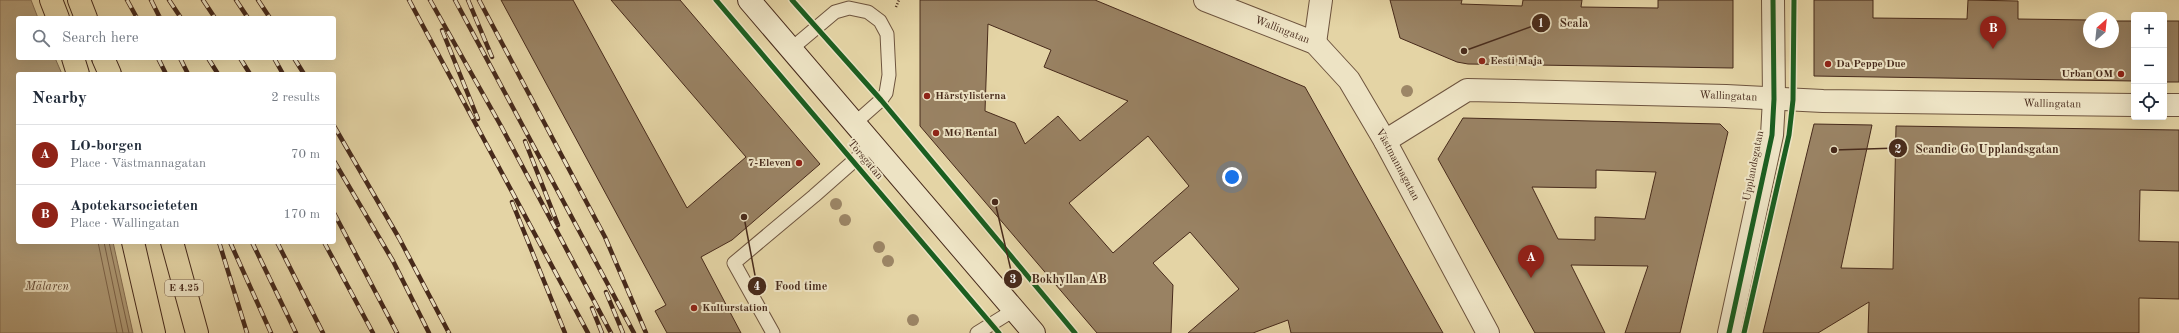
<!DOCTYPE html>
<meta charset="utf-8">
<style>
body{margin:0;font-family:"Old Standard TT",serif;background:#f2f2f3;color:#1f2937}
.controls{position:absolute;right:12px;top:12px;display:grid;overflow:hidden;border-radius:4px;box-shadow:0 4px 16px #0002}
.controls button{width:36px;height:36px;display:grid;place-items:center;padding:0;border:0;border-bottom:1px solid #e0e1e3;background:#fff;color:#1f2937;font:20px sans-serif}
.compass{position:absolute;left:2083px;top:12px;width:36px;height:36px;border-radius:50%;background:#fff;box-shadow:0 4px 16px #0002;rotate:27deg}
.you{position:absolute;left:1232px;top:177px;width:14px;height:14px;margin:-10px;border:3px solid #fff;border-radius:50%;background:#1a73e8;box-shadow:0 0 0 6px #1a73e833}
.badge{display:grid;place-items:center;width:26px;height:26px;border-radius:50%;background:#8f2418;color:#fff;font-size:13px;font-weight:700}
.pin{position:absolute;translate:-50% -33px;filter:drop-shadow(0 1px 2px #0008)}
.pin::after{content:'';position:absolute;top:21px;width:14px;height:12px;background:inherit;clip-path:polygon(0 0,100% 0,50% 100%)}
.list{margin:0;padding:0;list-style:none}
h2{display:flex;justify-content:space-between;align-items:center;height:52px;margin:0;padding:0 16px;font-size:17px}
h2 small{font-size:13px;font-weight:400;color:#747a83}
.list li{display:grid;grid-template-columns:26px 1fr auto;gap:12px;align-items:center;box-sizing:border-box;height:60px;padding:0 16px;border-top:1px solid #e0e1e3}
.list b{display:block;font-size:15px;white-space:nowrap}
.list p{margin:0;font-size:13px;white-space:nowrap;color:#747a83}
.list em{font-size:13px;font-style:normal;color:#747a83}
.icon{flex:none;width:22px;height:22px;fill:none;stroke:currentColor;stroke-width:2;stroke-linecap:round;stroke-linejoin:round}
.map{position:relative;flex:none;width:2179px;height:333px;overflow:hidden}
.search{position:absolute;background:#fff;box-shadow:0 4px 16px #0002;left:16px;top:16px;width:320px;height:44px;display:flex;align-items:center;gap:10px;box-sizing:border-box;padding:0 14px;border-radius:4px;color:#747a83;font-size:15px}
.panel{position:absolute;background:#fff;box-shadow:0 4px 16px #0002;left:16px;top:72px;width:320px;height:172px;border-radius:4px}
.map>svg:first-child{display:block}
.water{fill:#af9a76;stroke:#856d52}
.lines{fill:none;stroke-linecap:round;stroke-linejoin:round}
.shore{stroke:#7b6248;stroke-width:1}
.building{fill:#998263;stroke:#472a1b;fill-rule:evenodd}
.service-casing{stroke:#6e543e;stroke-width:15}
.minor-casing{stroke:#6e543e;stroke-width:24}
.secondary-casing{stroke:#472a1b;stroke-width:24}
.trunk-casing{stroke:#472a1b;stroke-width:24}
.path{stroke:#472a1b;stroke-width:2.5;stroke-dasharray:1 2;stroke-linecap:butt}
.service{stroke:#ede3c4;stroke-width:13}
.minor{stroke:#ede3c4;stroke-width:22}
.secondary{stroke:#ede3c4;stroke-width:22}
.trunk{stroke:#e4d4a5;stroke-width:22}
.rail-casing{stroke:#472a1b;stroke-width:4.5}
.rail{stroke:#ede3c4;stroke-width:3;stroke-dasharray:9;stroke-linecap:butt}
.cycleway-casing{stroke:#ede3c4;stroke-width:8}
.cycleway{stroke:#1b5e20;stroke-width:5}
.tree{fill:#9c8666}
.poi-dot{fill:#8f2418;stroke:#ede3c4;stroke-width:1.5}
.labels{text-anchor:middle;dominant-baseline:central;stroke-width:4;stroke-linejoin:round;paint-order:stroke}
.shield{fill:#ede3c4;stroke:#79624e;stroke-width:1}
.shield-label{font-size:10px;font-weight:bold;fill:#472a1b}
.street-label{font-size:11px;fill:#472a1b;stroke:#ede3c4}
.poi-label{font-size:11px;font-weight:bold;fill:#472a1b;stroke:#ede3c4;text-anchor:start}
.water-label{font-size:12px;font-style:italic;fill:#614632;stroke:#ede3c4}
.leader{fill:none;stroke:#472a1b;stroke-width:1.5}
.callout-dot{fill:#472a1b;stroke:#ede3c4;stroke-width:1.5}
.mark-label{font-size:12px;text-anchor:middle;font-weight:bold;fill:#fff}
.callout-label{font-size:12px;text-anchor:middle;font-weight:bold;fill:#472a1b;stroke:#ede3c4;stroke-width:4;stroke-linejoin:round;paint-order:stroke}
</style>
<div class="map">
<svg width="2179" height="333" viewBox="0 0 2179 333">
<rect width="100%" height="100%" fill="#e4d4a5"/>
<filter id="stains"><feTurbulence type="fractalNoise" baseFrequency=".005" numOctaves="4"/><feColorMatrix values="0 0 0 0 .2 0 0 0 0 .09 0 0 0 0 .02 0 0 0 .5 -.17"/></filter>
<radialGradient id="worn" r=".72"><stop offset=".6" stop-color="#630" stop-opacity="0"/><stop offset="1" stop-color="#630" stop-opacity=".3"/></radialGradient>
<path class="water" d="M0,0H31L38,18H18V58H55L62,74H18V242H113L133,333H0Z"/>
<g class="lines">
<g class="shore">
<path d="M98,242L117,333"/>
<path d="M104,242L123,333"/>
<path d="M109,242L129,333"/>
</g>
</g>
<g class="building">
<path d="M501,0H573L687,208L746,157L611,0H680L820,164L732,240L701,257L741,333H667L655,311L666,305Z"/>
<path d="M920,0H1095L1305,87L1443,333H1291L1288,320L1253,333H1188L1239,289L1190,232L1153,263L1173,285L1171,333H1097L920,126ZM988,24L1051,50L1044,67L1128,101L1080,141L1058,116L1025,144L1015,123L985,111ZM1148,136L1189,186L1113,253L1069,203Z"/>
<path d="M1390,0H1462L1461,4L1522,6L1523,0H1582L1581,7L1658,8V0H1733V68L1468,64L1457,62L1400,38Z"/>
<path d="M1814,0H1873V18L1967,19L1968,0L2018,1V19L2089,20V42H2113V21H2134V81L1814,76Z"/>
<rect x="2164" y="21" width="15" height="61"/>
<path d="M1463,118L1720,124L1728,132L1680,333H1625L1648,266L1571,265L1605,333H1535L1438,159ZM1596,170L1656,172L1645,219L1595,217V240L1558,239L1532,187L1596,188Z"/>
<path d="M1814,124L1872,125L1841,268L1893,269L1896,126L2179,130V191L2140,190L2139,241L2179,242V299L2139,298V333H1868L1869,302L1818,333H1763Z"/>
</g>
<g class="lines">
<defs>
<g id="service">
<path d="M791,49L835,12L849,8L868,12L880,21L887,34L889,75L886,93L881,100L855,123"/>
<path d="M773,333L734,263L814,196L873,144"/>
<path d="M977,333L1014,310"/>
</g>
<g id="minor">
<path id="s1" d="M1205,0L1315,43L1349,80L1385,141L1488,333"/>
<path d="M1315,43L1321,0"/>
<path d="M2164,105H2179"/>
<path id="s2" d="M1385,141L1467,90L1726,96L1823,101L2134,105"/>
<path d="M1729,333L1772,135L1774,99L1773,0"/>
</g>
<path id="secondary" d="M749,0L1034,333"/>
<g id="trunk">
<path d="M51,0L58,18"/>
<path d="M79,0L86,18"/>
<path d="M73,58L78,74"/>
<path d="M103,58L110,74"/>
<path d="M133,242L154,333"/>
<path d="M172,242L197,333"/>
</g>
</defs>
<use href="#service" class="service-casing"/>
<use href="#minor" class="minor-casing"/>
<use href="#secondary" class="secondary-casing"/>
<use href="#trunk" class="trunk-casing"/>
<path class="path" d="M896,7L899,0"/>
<use href="#service" class="service"/>
<use href="#minor" class="minor"/>
<use href="#secondary" class="secondary"/>
<use href="#trunk" class="trunk"/>
<defs>
<g id="rail">
<path d="M127,0L137,18"/>
<path d="M151,0L160,18"/>
<path d="M169,0L181,18"/>
<path d="M203,0L215,18"/>
<path d="M236,0L248,18"/>
<path d="M258,0L270,18"/>
<path d="M409,0L588,333"/>
<path d="M430,0L501,126L611,333"/>
<path d="M455,0L634,333"/>
<path d="M468,0L492,57"/>
<path d="M479,0L605,237L646,333"/>
<path d="M442,30L478,119"/>
<path d="M158,58L166,74"/>
<path d="M180,58L188,74"/>
<path d="M208,58L218,74"/>
<path d="M240,58L250,74"/>
<path d="M274,58L283,74"/>
<path d="M294,58L304,74"/>
<path d="M334,126L399,238L449,333"/>
<path d="M525,141L558,225"/>
<path d="M334,161L393,261L429,333"/>
<path d="M512,202L565,333"/>
<path d="M334,213L397,333"/>
<path d="M219,242L247,333"/>
<path d="M230,242L271,333"/>
<path d="M252,242L296,333"/>
<path d="M277,242L323,333"/>
<path d="M324,242L373,333"/>
<path d="M606,292L623,333"/>
<path d="M592,308L602,333"/>
</g>
</defs>
<use href="#rail" class="rail-casing"/>
<use href="#rail" class="rail"/>
<defs>
<g id="cycleway">
<path d="M716,0L999,333"/>
<path d="M792,0L881,100L1075,333"/>
<path d="M1729,333L1772,135L1774,99L1773,0"/>
<path d="M1744,333L1789,135L1793,100L1794,0"/>
</g>
</defs>
<use href="#cycleway" class="cycleway-casing"/>
<use href="#cycleway" class="cycleway"/>
</g>
<g class="tree">
<circle cx="1407" cy="91" r="6"/>
<circle cx="836" cy="204" r="6"/>
<circle cx="845" cy="220" r="6"/>
<circle cx="879" cy="247" r="6"/>
<circle cx="888" cy="261" r="6"/>
<circle cx="913" cy="320" r="6"/>
</g>
<g class="poi-dot">
<circle cx="1482" cy="61" r="4"/>
<circle cx="1828" cy="64" r="4"/>
<circle cx="2121" cy="74" r="4"/>
<circle cx="927" cy="96" r="4"/>
<circle cx="936" cy="133" r="4"/>
<circle cx="799" cy="163" r="4"/>
<circle cx="694" cy="308" r="4"/>
</g>
<g class="labels">
<rect class="shield" x="165" y="280" width="38" height="16" rx="3"/>
<g class="shield-label">
<text x="184" y="288">E 4.25</text>
</g>
<g class="street-label">
<text stroke="none"><textPath href="#s1" startOffset="83">Wallingatan</textPath></text>
<text stroke="none"><textPath href="#s2" startOffset="358">Wallingatan</textPath></text>
<text stroke="none"><textPath href="#s2" startOffset="682">Wallingatan</textPath></text>
<text transform="translate(865 160) rotate(50)">Torsgatan</text>
<text stroke="none"><textPath href="#s1" startOffset="266">Västmannagatan</textPath></text>
<text transform="translate(1754 166) rotate(-79)">Upplandsgatan</text>
</g>
<g class="poi-label">
<text x="1490" y="61">Eesti Maja</text>
<text x="1836" y="64">Da Peppe Due</text>
<text x="2113" y="74" text-anchor="end">Urban OM</text>
<text x="935" y="96">Hårstylisterna</text>
<text x="944" y="133">MG Rental</text>
<text x="791" y="163" text-anchor="end">7-Eleven</text>
<text x="702" y="308">Kulturstation</text>
</g>
<g class="water-label">
<text x="47" y="287">Mälaren</text>
</g>
</g>
<path class="leader" d="M1464 51L1541 23M1834 150L1898 148M995 202L1013 279M744 217L757 286"/>
<g class="callout-dot">
<circle cx="1464" cy="51" r="4"/>
<circle cx="1834" cy="150" r="4"/>
<circle cx="995" cy="202" r="4"/>
<circle cx="744" cy="217" r="4"/>
<circle cx="1541" cy="23" r="10"/>
<circle cx="1898" cy="148" r="10"/>
<circle cx="1013" cy="279" r="10"/>
<circle cx="757" cy="286" r="10"/>
</g>
<g class="mark-label">
<text x="1541" y="27">1</text>
<text x="1898" y="153">2</text>
<text x="1013" y="283">3</text>
<text x="757" y="290">4</text>
</g>
<g class="callout-label">
<text x="1574" y="27">Scala</text>
<text x="1987" y="153">Scandic Go Upplandsgatan</text>
<text x="1069" y="283">Bokhyllan AB</text>
<text x="801" y="290">Food time</text>
</g>
<rect width="100%" height="100%" filter="url(#stains)"/>
<rect width="100%" height="100%" fill="url(#worn)"/>
</svg>
<div class="controls">
<button>+</button>
<button>−</button>
<button><svg class="icon" aria-label="locate" viewBox="0 0 24 24"><circle cx="12" cy="12" r="6"/><path d="M12 2v4M12 18v4M2 12h4M18 12h4"/></svg></button>
</div>
<svg class="compass" viewBox="-18 -18 36 36"><path d="M0-13l5 13h-10z" fill="#e53935"/><path d="M0 13l5-13h-10z" fill="#747a83"/></svg>
<div class="you"></div>
<div class="pin badge" style="left:1531px;top:278px">A</div>
<div class="pin badge" style="left:1993px;top:49px">B</div>
<div class="search"><svg class="icon" aria-label="search" viewBox="0 0 24 24"><circle cx="10" cy="10" r="6"/><path d="M15 15l6 6"/></svg>Search here</div>
<section class="panel">
<h2>Nearby<small>2 results</small></h2>
<ul class="list">
<li><span class="badge">A</span><div><b>LO-borgen</b><p>Place · Västmannagatan</p></div><em>70 m</em></li>
<li><span class="badge">B</span><div><b>Apotekarsocieteten</b><p>Place · Wallingatan</p></div><em>170 m</em></li>
</ul>
</section>
</div>
